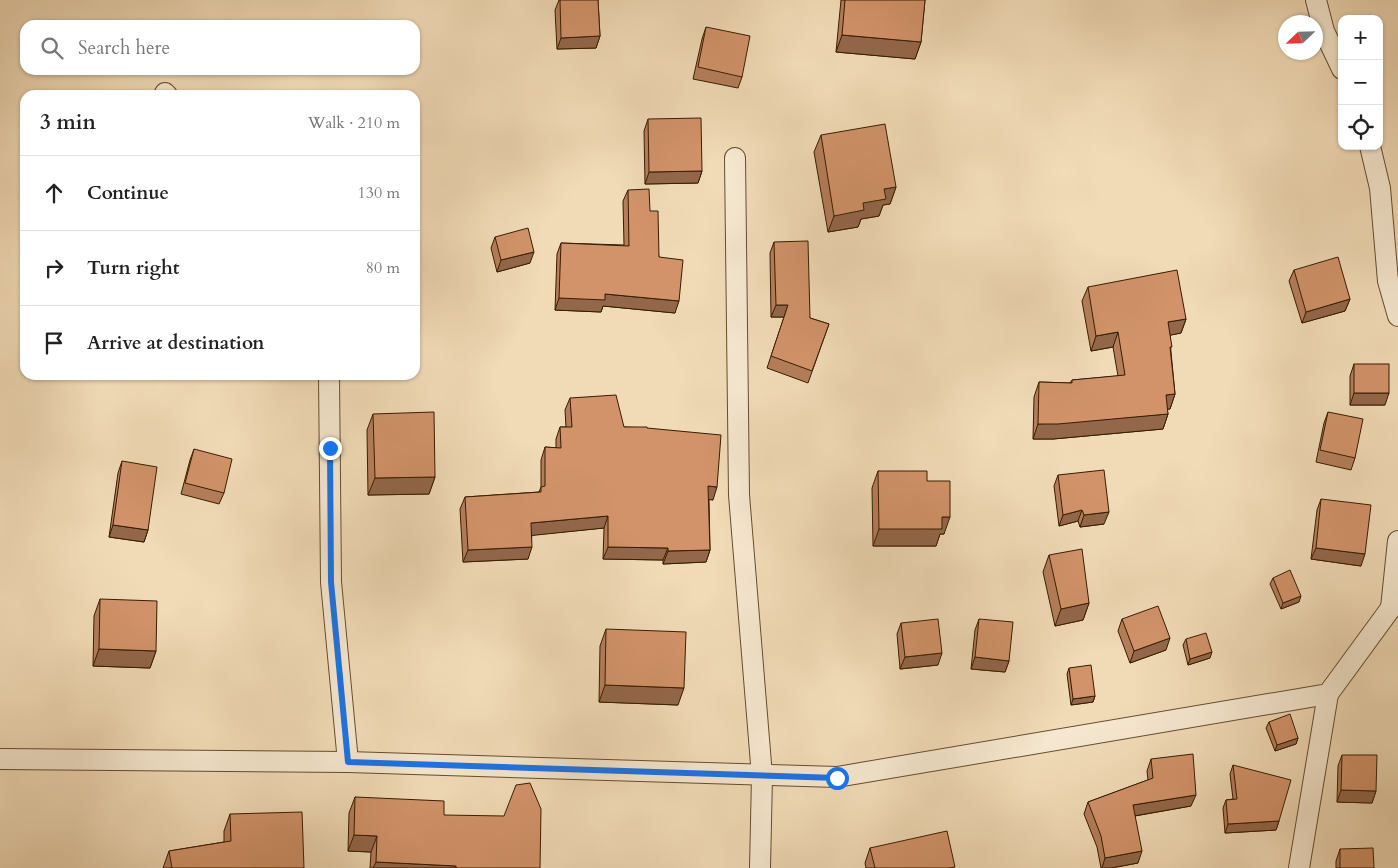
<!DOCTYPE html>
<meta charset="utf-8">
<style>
body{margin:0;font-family:Cardo,serif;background:#f2f2f2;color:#222}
.controls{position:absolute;right:15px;top:15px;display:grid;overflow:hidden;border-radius:10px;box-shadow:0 1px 4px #0004}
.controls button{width:45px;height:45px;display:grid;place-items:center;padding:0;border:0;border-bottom:1px solid #e0e0e0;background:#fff;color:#222;font:25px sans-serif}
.compass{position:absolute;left:1278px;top:15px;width:45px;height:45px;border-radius:50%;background:#fff;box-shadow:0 1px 4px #0004;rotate:247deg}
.stop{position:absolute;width:15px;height:15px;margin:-11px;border:4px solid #1a73e8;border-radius:50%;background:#fff}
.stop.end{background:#1a73e8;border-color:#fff;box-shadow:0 1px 5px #0008}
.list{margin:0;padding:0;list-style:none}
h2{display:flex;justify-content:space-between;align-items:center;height:65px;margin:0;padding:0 20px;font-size:21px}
h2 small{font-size:16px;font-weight:400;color:#767676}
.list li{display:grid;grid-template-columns:32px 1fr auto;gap:15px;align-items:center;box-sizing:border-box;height:75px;padding:0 20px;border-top:1px solid #e0e0e0}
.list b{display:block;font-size:19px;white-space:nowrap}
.list em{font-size:16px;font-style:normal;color:#767676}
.icon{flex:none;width:28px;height:28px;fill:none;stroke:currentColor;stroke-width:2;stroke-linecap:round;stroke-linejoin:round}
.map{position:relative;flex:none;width:1398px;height:868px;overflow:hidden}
.search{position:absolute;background:#fff;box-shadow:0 1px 4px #0004;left:20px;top:20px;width:400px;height:55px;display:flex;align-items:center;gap:12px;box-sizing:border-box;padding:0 18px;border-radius:15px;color:#767676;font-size:19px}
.panel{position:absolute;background:#fff;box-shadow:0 1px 4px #0004;left:20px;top:90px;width:400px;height:290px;border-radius:15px}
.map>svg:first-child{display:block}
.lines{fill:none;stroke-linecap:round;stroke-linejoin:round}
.street-casing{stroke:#664c2e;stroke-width:22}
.street{stroke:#f6e8d0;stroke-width:20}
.wall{fill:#b57e5b;stroke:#371c00}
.shaded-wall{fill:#93674a;stroke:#371c00}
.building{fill:#d2936a;stroke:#371c00}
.route{stroke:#1a73e8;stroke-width:6}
</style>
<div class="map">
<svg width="1398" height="868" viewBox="0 0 1398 868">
<rect width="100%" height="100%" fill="#f1dbb7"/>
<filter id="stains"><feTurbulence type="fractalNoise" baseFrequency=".004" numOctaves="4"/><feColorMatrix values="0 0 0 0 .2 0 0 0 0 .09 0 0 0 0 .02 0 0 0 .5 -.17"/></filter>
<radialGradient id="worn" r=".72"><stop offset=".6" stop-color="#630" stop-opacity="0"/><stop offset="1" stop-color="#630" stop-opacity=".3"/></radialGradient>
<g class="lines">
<defs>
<g id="street">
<path d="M1316,0L1324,31L1342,69"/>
<path d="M165,93L167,95"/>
<path d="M1370,146L1380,188L1388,281L1398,316"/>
<path d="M735,158L739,495L762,776L760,868"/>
<path d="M329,375L331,582L348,762"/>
<path d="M1391,608L1398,541"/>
<path d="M0,759L348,762L837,777L1328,694L1391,608L1398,601"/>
<path d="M1299,868L1328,694"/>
</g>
</defs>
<use href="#street" class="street-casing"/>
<use href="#street" class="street"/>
</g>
<g class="wall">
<path d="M559,0H598L600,36L596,48L557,49L555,10Z"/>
<path d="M841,0H925L921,42L915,59L836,52Z"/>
<path d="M706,27L742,77L738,88L693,79L702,39Z"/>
<path d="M648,119L702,171L698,183L645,184L644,131Z"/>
<path d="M821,135L896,187L890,204L883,205L879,216L861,219L858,227L828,232L814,152Z"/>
<path d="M628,190L650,211L659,257L675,313L603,306L601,312L555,310L557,254L561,243L624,245L623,201Z"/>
<path d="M495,237L530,263L497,272L491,248Z"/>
<path d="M774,242L810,318L829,324L808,383L767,368L784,317H771L770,253Z"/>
<path d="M1294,270L1350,299L1345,311L1302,323L1289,281Z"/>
<path d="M1088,287L1186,319L1181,333L1170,335L1171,352L1175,394L1170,409H1167L1168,414L1163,429L1053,439H1033L1034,397L1039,382L1070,383L1072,380L1118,376L1113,347L1091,351L1082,301Z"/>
<path d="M1354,364L1385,405H1350V376Z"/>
<path d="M570,398L624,427L647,428L713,500L709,499L710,550L706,562L663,564V560L603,559L604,528L532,535L528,559L463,562L460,509L465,497L539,492L541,487V460L545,447L556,448V439L560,427H566L565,410Z"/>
<path d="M1328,412L1355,458L1351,470L1316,462L1324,423Z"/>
<path d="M373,414L435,477L429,494L368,495L367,430Z"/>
<path d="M194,449L224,493L219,504L181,494L190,460Z"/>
<path d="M122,461L148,530L144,542L109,537L118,473Z"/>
<path d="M878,471L927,481L944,534H940L936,546H873L872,488Z"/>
<path d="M1058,475L1104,524L1080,527L1078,521L1059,526L1054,486Z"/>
<path d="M1321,499L1361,566L1311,559L1317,510Z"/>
<path d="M1049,555L1089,603L1083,620L1055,626L1043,572Z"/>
<path d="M1273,578L1299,602L1281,609L1270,584Z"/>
<path d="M100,599L156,651L150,668L93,666L94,616Z"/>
<path d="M979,619L1009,661L1005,672L971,669L975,630Z"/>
<path d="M1122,619L1166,650L1130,663L1118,631Z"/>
<path d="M901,623L938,665L900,669L897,634Z"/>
<path d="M606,629L678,705L599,702L600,646Z"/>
<path d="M1186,639L1210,658L1188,665L1183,645Z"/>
<path d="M1069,668L1095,696L1093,702L1071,705L1067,674Z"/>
<path d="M1269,722L1298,738L1296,744L1275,751L1266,728Z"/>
<path d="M1342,755L1376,791L1372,803L1337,802L1338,766Z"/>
<path d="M1151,759L1191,806L1135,816L1138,863L1111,868H1101L1097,847L1084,814L1088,802L1148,780L1147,771Z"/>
<path d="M1233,765L1279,821L1276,830L1225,833L1223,808L1226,800L1233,799L1230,774Z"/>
<path d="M355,797L444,815L540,868H370L371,852L348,851L349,813Z"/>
<path d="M230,814L304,868H163L169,851L224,842V831Z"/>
<path d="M870,848L954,868H866L865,863Z"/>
<path d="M1340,849L1374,868H1336V861Z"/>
</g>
<g class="shaded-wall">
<path d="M842,35L921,42L915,59L836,52Z"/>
<path d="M600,36L596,48L557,49L561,38Z"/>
<path d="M702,171L698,183L645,184L649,172Z"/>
<path d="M896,187L890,204L883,205L879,216L861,219L858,227L828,232L834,216L863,203L884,189Z"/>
<path d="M534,252L530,263L497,272L501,260Z"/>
<path d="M605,294L679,301L675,313L603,306L601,312L555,310L559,298Z"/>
<path d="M1350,299L1345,311L1302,323L1306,312Z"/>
<path d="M776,305H788L784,317H771Z"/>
<path d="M1186,319L1181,333L1162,337L1168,322Z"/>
<path d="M1118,332L1113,347L1091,351L1096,336Z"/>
<path d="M1354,393H1389L1385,405H1350Z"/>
<path d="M1175,394L1170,409L1160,410L1166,395Z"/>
<path d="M1168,414L1163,429L1053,439H1033L1038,424Z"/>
<path d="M435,477L429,494L368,495L375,478Z"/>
<path d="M708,486L717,487L713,500L704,499Z"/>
<path d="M1082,510L1078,521L1059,526L1063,515Z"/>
<path d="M1109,512L1104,524L1080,527L1084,515Z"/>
<path d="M608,516L604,528L527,536L531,523Z"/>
<path d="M942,517H950L944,534H940L936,546H873L879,529Z"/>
<path d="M113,525L148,530L144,542L109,537Z"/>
<path d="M532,547L528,559L463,562L468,550Z"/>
<path d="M608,547L668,548L663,560L603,559Z"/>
<path d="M1316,548L1365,554L1361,566L1311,559Z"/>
<path d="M710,550L706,562L663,564L668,551Z"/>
<path d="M1301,596L1299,602L1281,609L1283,603Z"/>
<path d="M1089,603L1083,620L1055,626L1061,609Z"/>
<path d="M1170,638L1166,650L1130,663L1134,651Z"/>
<path d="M99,649L156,651L150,668L93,666Z"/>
<path d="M1212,652L1210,658L1188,665L1190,659Z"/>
<path d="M942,653L938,665L900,669L905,657Z"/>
<path d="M975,657L1009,661L1005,672L971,669Z"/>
<path d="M605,685L684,688L678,705L599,702Z"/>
<path d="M1095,696L1093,702L1071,705L1073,699Z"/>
<path d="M1298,738L1296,744L1275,751L1277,745Z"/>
<path d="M1341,790L1376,791L1372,803L1337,802Z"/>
<path d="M1196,795L1191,806L1128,817L1133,805Z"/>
<path d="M1279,821L1276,830L1225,833L1228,824Z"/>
<path d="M354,835L377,836L371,852L348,851Z"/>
<path d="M1142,851L1138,863L1111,868H1102L1105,858Z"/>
<path d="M376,862L456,866L455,868H373Z"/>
</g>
<g class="building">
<path d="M560,0H598L600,36L561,38Z"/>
<path d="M845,0H925L921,42L842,35Z"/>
<path d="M706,27L750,36L742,77L698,67Z"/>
<path d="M701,118L702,171L649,172L648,119Z"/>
<path d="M885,124L896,187L884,189L886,199L863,203L864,210L834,216L821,135Z"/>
<path d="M649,189L650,211H658L659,257L683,260L679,301L605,294V300L559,298L561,243L629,246L628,190Z"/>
<path d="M528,228L534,252L501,260L495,237Z"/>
<path d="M808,241L810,318L829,324L812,371L771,356L788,305H776L774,242Z"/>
<path d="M1338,257L1350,299L1306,312L1294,270Z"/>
<path d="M1177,270L1186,319L1168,322L1172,347H1170L1175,394L1166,395L1168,414L1058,424H1038L1039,382L1072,383V380L1125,375L1118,332L1096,336L1088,287Z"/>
<rect x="1354" y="364" width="35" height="29"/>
<path d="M616,395L624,427H647V428L721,435L717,487L708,486L710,550L668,551V548L608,547V516L531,523L532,547L468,550L465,497L541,492V487L545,486V447L561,448L560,427H572L570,398Z"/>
<path d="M434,412L435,477L375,478L373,414Z"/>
<path d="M1328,412L1363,419L1355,458L1320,450Z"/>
<path d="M194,449L232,459L224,493L185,483Z"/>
<path d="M122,461L157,467L148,530L113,525Z"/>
<path d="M1104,470L1109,512L1084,515L1082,510L1063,515L1058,475Z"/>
<path d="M878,471H927V481H950V517H942V529H879Z"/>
<path d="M1321,499L1371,505L1365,554L1316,548Z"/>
<path d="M1082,549L1089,603L1061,609L1049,555Z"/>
<path d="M1290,570L1301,596L1283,603L1273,578Z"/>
<path d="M100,599L157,601L156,651L99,649Z"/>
<path d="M1158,606L1170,638L1134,651L1122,619Z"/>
<path d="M938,619L942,653L905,657L901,623Z"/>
<path d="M979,619L1013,622L1009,661L975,657Z"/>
<path d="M606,629L686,632L684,688L605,685Z"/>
<path d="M1206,633L1212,652L1190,659L1186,639Z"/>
<path d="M1091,665L1095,696L1073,699L1069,668Z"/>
<path d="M1290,714L1298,738L1277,745L1269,722Z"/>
<path d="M1193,754L1196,795L1133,805L1142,851L1105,858L1101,836L1088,802L1153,778L1151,759Z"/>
<path d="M1342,755H1377L1376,791L1341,790Z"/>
<path d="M1233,765L1291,780L1279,821L1228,824L1226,800L1237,799Z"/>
<path d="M530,783L541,809L540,868H456V866L376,862L377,836L354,835L355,797L444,801V815L504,816L516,785Z"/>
<path d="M302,812L304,868H172L169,851L231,841L230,814Z"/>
<path d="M947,831L955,867L948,868H875L870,848Z"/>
<path d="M1373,848L1374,868H1340V849Z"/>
</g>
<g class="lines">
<path class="route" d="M330,448L331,582L348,762L837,778"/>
</g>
<rect width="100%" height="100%" filter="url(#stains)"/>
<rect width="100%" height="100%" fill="url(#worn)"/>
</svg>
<div class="controls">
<button>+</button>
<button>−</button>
<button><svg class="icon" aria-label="locate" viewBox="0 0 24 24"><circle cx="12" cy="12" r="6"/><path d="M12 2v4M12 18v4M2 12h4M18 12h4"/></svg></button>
</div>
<svg class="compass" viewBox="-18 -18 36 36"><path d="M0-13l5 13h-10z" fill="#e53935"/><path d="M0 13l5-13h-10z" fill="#767676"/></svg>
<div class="stop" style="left:837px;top:778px"></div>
<div class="stop end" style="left:330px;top:448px"></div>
<div class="search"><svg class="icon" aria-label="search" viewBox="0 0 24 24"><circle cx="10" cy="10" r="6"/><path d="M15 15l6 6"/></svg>Search here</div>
<section class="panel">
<h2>3 min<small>Walk · 210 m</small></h2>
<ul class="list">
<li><svg class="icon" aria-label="ahead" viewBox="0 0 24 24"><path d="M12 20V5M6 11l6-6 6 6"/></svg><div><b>Continue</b></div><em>130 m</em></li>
<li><svg class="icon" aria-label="right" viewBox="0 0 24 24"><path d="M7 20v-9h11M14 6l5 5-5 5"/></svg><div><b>Turn right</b></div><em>80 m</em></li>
<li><svg class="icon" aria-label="arrive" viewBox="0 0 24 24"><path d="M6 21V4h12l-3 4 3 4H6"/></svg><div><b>Arrive at destination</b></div></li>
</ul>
</section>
</div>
